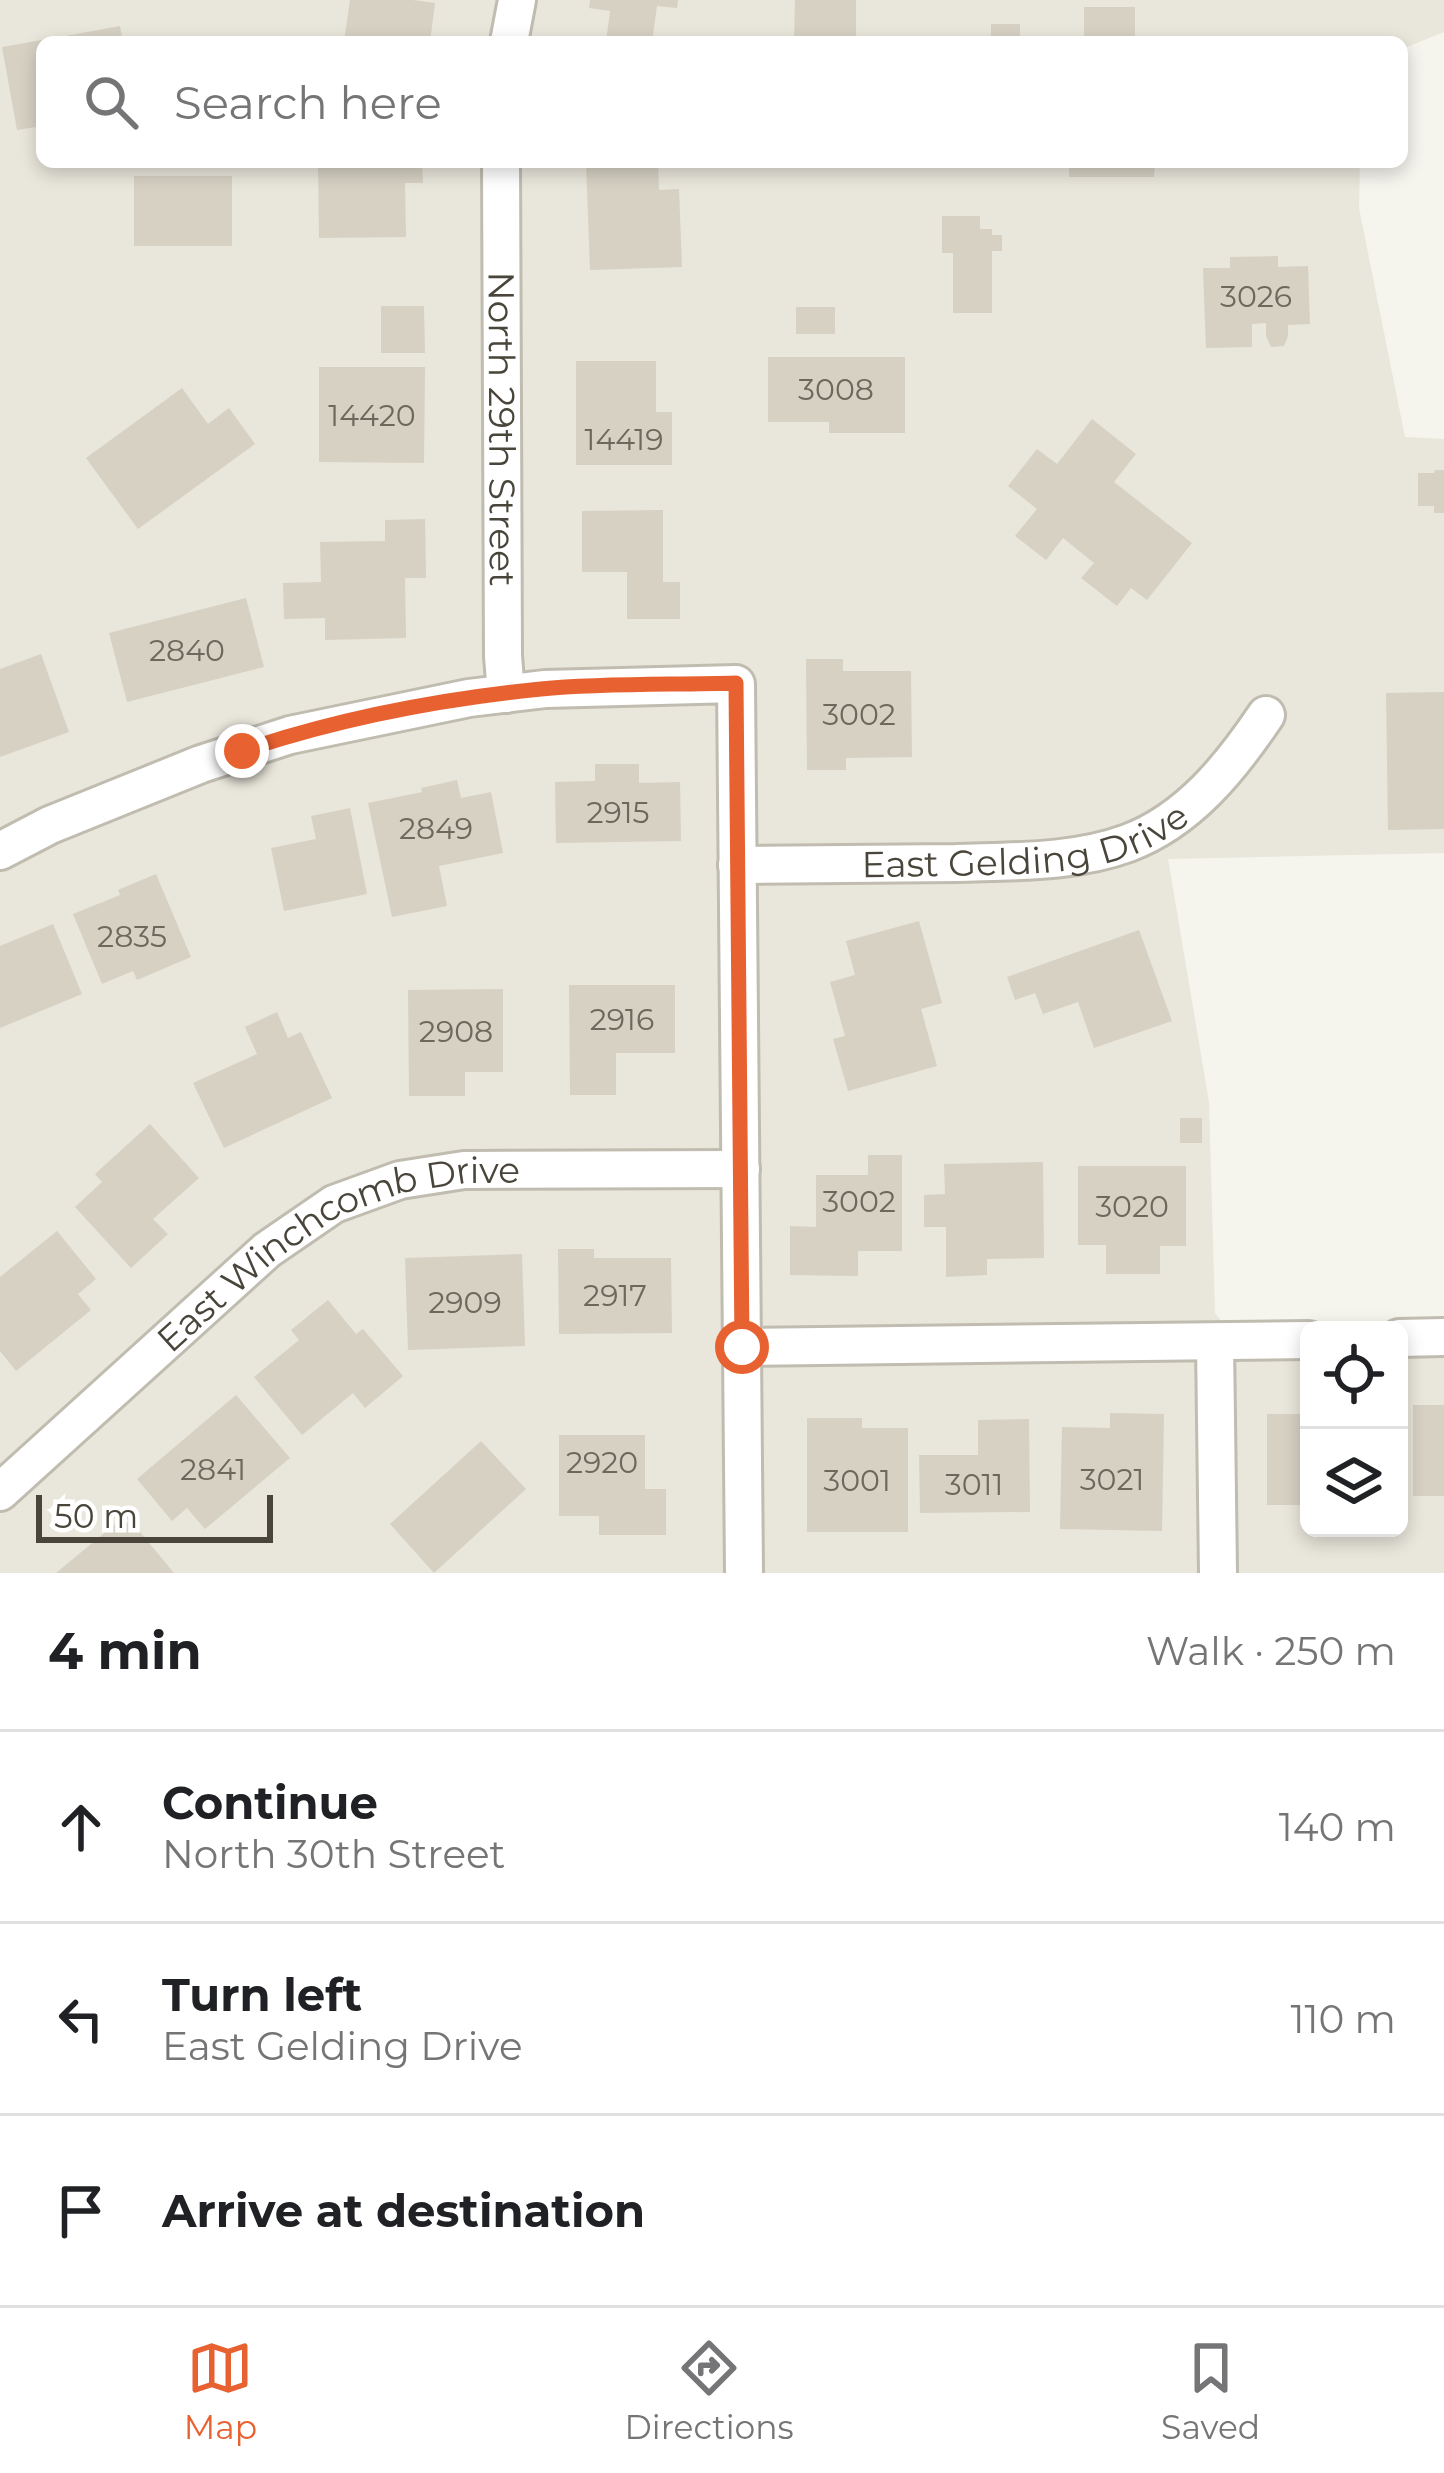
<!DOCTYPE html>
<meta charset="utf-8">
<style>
body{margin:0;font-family:Montserrat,sans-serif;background:#f6f6f6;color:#202124}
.controls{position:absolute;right:36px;bottom:36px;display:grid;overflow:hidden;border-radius:18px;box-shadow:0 6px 18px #0003}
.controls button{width:108px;height:108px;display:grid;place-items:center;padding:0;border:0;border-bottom:3px solid #e0e0e0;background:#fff;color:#202124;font:60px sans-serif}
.scale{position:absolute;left:36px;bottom:30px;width:237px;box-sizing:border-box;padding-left:12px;border:6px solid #49453b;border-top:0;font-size:33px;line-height:42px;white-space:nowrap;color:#49453b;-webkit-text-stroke:9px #fff;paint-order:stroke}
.stop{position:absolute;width:36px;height:36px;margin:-27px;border:9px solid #e86131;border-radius:50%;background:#fff}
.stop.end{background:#e86131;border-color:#fff;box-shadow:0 3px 12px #0008}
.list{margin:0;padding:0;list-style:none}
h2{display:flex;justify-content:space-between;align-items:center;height:156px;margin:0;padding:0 48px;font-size:51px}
h2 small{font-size:39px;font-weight:400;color:#757577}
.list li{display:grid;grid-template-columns:78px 1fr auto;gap:36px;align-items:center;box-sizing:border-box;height:192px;padding:0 48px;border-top:3px solid #e0e0e0}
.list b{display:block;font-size:45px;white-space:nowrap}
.list p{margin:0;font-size:39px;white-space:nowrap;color:#757577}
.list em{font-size:39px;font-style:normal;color:#757577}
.icon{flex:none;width:66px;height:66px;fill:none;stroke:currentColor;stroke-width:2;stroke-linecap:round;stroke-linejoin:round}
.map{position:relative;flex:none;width:1444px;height:1573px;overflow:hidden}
.search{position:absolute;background:#fff;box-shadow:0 6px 18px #0003;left:36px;right:36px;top:36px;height:132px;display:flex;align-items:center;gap:30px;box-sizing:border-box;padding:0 42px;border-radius:18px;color:#757577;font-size:45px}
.sheet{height:732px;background:#fff}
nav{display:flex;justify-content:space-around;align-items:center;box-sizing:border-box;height:168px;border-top:3px solid #e0e0e0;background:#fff;font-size:33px;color:#757577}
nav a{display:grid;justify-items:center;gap:6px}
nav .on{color:#e86131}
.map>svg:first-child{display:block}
.residential{fill:#e9e6db}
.building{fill:#d6d1c3}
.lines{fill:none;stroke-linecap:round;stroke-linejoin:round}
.minor-casing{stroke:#c0bcb0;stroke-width:42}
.minor{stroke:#fff;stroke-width:36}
.route{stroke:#e86131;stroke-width:15}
.labels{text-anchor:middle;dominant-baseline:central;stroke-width:12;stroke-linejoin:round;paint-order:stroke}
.number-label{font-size:30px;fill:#6c685d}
.street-label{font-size:36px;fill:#49453b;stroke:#fff}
</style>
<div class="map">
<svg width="1444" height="1573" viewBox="0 0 1444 1573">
<rect width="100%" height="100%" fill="#f5f4ed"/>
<path class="residential" d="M0,0H1444V32L1402,49V42H42V162H1360L1359,208L1405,437L1444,439V853L1168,859L1209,1102L1215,1313L1253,1361L1309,1360V1528H1399V1358L1444,1357V1573H0Z"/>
<g class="building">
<path d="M350,0H413L435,3L430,42H344Z"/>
<path d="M590,0H678L677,8L657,6L652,42H606L610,11L589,8Z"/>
<path d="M795,0H856V42H794Z"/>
<rect x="1084" y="7" width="51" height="35"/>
<rect x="991" y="24" width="29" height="18"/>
<path d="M120,26L123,42H44V40Z"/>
<path d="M42,40V126L17,130L2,47Z"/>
<path d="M318,162H422L423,183H405L406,237L319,238Z"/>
<path d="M586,162H658L659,190L679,189L682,267L590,270Z"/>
<path d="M1069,162H1155L1154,177H1069Z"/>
<rect x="134" y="176" width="98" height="70"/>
<path d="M942,216H980V229H992V235H1002V251H992V313H953V253H942Z"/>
<path d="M1278,256V267L1308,266L1310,324L1288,325V336L1284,346L1271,347L1266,336V323L1252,324V347L1206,348L1203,268H1230V257Z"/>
<path d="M381,306H424L425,353H381Z"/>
<rect x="796" y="307" width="39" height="27"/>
<path d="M768,357H905V433H829V422H768Z"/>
<path d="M576,361H656V412H672V465H576Z"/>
<path d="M319,367H425L424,463L319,462Z"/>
<path d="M182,388L208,424L229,408L255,444L138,529L86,458Z"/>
<path d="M1092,419L1136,454L1114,482L1192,543L1147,600L1131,588L1117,606L1081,578L1094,563L1063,538L1046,560L1015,536L1037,509L1008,486L1037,449L1057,464Z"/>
<path d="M1435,470H1444V513H1434V506H1418V473H1434Z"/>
<path d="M663,510V582H680V619H627V572H582V511Z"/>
<path d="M425,519L426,578H405L406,638L325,640V618L284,619L283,583L321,582L320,542L385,541V520Z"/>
<path d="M246,598L264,667L127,702L109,633Z"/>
<path d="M41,654L69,732L0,757V669Z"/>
<path d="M806,659H843V671H911L912,757L846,758V770H807Z"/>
<path d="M1444,692V829L1388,830L1386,693Z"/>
<path d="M595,764H639V783L680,782L681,841L556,843L555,782L595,781Z"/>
<path d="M457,780L461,798L491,792L503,853L439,866L447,906L392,917L368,803L422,792L421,788Z"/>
<path d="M350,808L367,894L284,911L271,848L316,839L311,816Z"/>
<path d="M156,874L191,957L137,980L133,971L102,984L73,914L120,895L118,890Z"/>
<path d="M919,921L942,1003L921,1009L937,1066L848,1091L833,1039L845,1036L830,982L855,975L846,941Z"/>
<path d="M53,924L82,994L0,1028V946Z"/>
<path d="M1139,930L1172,1021L1094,1048L1078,1002L1043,1014L1035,993L1015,1000L1007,977Z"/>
<path d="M569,985H675V1053H616V1095H570Z"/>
<path d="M503,989V1072H465V1096H409L408,990Z"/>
<path d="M277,1012L288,1038L301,1032L332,1098L224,1148L193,1083L257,1054L245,1027Z"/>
<rect x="1180" y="1118" width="22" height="25"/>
<path d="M150,1124L199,1178L153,1219L168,1234L131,1268L75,1207L102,1182L95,1174Z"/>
<path d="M868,1155H902V1251H858V1276L790,1275V1226L816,1227V1175H868Z"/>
<path d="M1043,1162L1044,1258L987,1259V1275L946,1277V1227H924V1195L945,1194L944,1164Z"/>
<path d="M1078,1166H1186V1246H1160V1274H1106V1245H1078Z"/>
<path d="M57,1231L96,1279L78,1294L91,1310L16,1371L0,1351V1277Z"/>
<path d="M558,1249H594V1258H671L672,1333L559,1334Z"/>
<path d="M522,1254L525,1346L408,1350L405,1258Z"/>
<path d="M328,1300L356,1334L363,1329L403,1376L365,1408L353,1393L302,1435L254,1377L299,1340L291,1330Z"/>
<path d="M236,1395L290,1458L205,1529L187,1508L172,1521L137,1479Z"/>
<rect x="1413" y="1405" width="31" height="91"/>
<path d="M1110,1413L1164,1414L1162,1531L1060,1529L1062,1427L1110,1428Z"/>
<rect x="1267" y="1414" width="42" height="91"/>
<path d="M807,1418H862V1428H908V1532H807Z"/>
<path d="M1029,1419L1030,1512L920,1513L919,1455H978V1420Z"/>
<path d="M559,1435H645V1489H666V1535H599V1516H559Z"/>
<path d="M481,1441L526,1489L434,1573L390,1524Z"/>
<path d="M126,1515L174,1573H56Z"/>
</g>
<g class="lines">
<defs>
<g id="minor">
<path d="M509,42L517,0"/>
<path id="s1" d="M501,162L503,656L506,694"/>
<path d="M0,851L50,825L201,764L290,735L469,698L545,689L736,684L744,1573"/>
<path id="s2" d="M737,865C810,865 883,864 956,863C1013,861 1074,863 1128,843C1189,820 1231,767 1266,715"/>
<path d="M1399,1338L1444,1337"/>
<path d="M1215,1342L1218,1573"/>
<path d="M742,1347L1309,1340"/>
<path id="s3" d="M0,1492L267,1250L334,1204L400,1180L464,1170L741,1169"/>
</g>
</defs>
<use href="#minor" class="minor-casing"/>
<use href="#minor" class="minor"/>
</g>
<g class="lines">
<path class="route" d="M242,751C337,719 441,699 541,689C605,683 671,685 736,683L742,1347"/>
</g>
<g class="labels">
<g class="number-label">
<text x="1256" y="296">3026</text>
<text x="836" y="389">3008</text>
<text x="372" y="415">14420</text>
<text x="624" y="439">14419</text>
<text x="187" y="650">2840</text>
<text x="859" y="714">3002</text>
<text x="618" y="812">2915</text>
<text x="436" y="828">2849</text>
<text x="132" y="936">2835</text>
<text x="622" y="1019">2916</text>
<text x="456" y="1031">2908</text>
<text x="859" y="1201">3002</text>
<text x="1132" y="1206">3020</text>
<text x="615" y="1295">2917</text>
<text x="465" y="1302">2909</text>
<text x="602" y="1462">2920</text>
<text x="213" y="1469">2841</text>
<text x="1112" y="1479">3021</text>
<text x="857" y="1480">3001</text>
<text x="974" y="1484">3011</text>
</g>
<g class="street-label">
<text stroke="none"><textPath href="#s1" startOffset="267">North 29th Street</textPath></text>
<text stroke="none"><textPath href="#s2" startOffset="291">East Gelding Drive</textPath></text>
<text stroke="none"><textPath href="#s3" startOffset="426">East Winchcomb Drive</textPath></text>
</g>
</g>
</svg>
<div class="controls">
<button><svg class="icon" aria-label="locate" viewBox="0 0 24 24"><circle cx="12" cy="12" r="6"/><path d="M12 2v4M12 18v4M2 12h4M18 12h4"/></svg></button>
<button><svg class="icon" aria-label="layers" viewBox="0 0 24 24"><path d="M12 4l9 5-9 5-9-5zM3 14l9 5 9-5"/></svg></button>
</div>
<div class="scale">50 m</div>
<div class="stop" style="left:742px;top:1347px"></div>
<div class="stop end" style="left:242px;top:751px"></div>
<div class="search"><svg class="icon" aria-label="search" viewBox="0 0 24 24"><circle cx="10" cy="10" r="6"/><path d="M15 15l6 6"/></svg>Search here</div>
</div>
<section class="sheet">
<h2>4 min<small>Walk · 250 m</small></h2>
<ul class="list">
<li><svg class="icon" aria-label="ahead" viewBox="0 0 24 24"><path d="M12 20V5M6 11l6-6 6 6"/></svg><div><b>Continue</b><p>North 30th Street</p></div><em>140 m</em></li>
<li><svg class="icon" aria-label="left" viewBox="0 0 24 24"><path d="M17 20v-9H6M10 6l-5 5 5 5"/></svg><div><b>Turn left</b><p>East Gelding Drive</p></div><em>110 m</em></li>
<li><svg class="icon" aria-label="arrive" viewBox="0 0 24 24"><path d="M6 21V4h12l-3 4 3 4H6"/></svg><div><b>Arrive at destination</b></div></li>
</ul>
</section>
<nav>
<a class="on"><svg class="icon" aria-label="map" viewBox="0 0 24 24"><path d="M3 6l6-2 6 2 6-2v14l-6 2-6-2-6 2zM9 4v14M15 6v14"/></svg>Map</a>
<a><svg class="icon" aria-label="directions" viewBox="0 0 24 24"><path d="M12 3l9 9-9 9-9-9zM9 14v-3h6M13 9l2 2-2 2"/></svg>Directions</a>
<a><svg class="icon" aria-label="saved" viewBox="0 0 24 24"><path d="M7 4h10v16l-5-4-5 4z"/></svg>Saved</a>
</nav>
